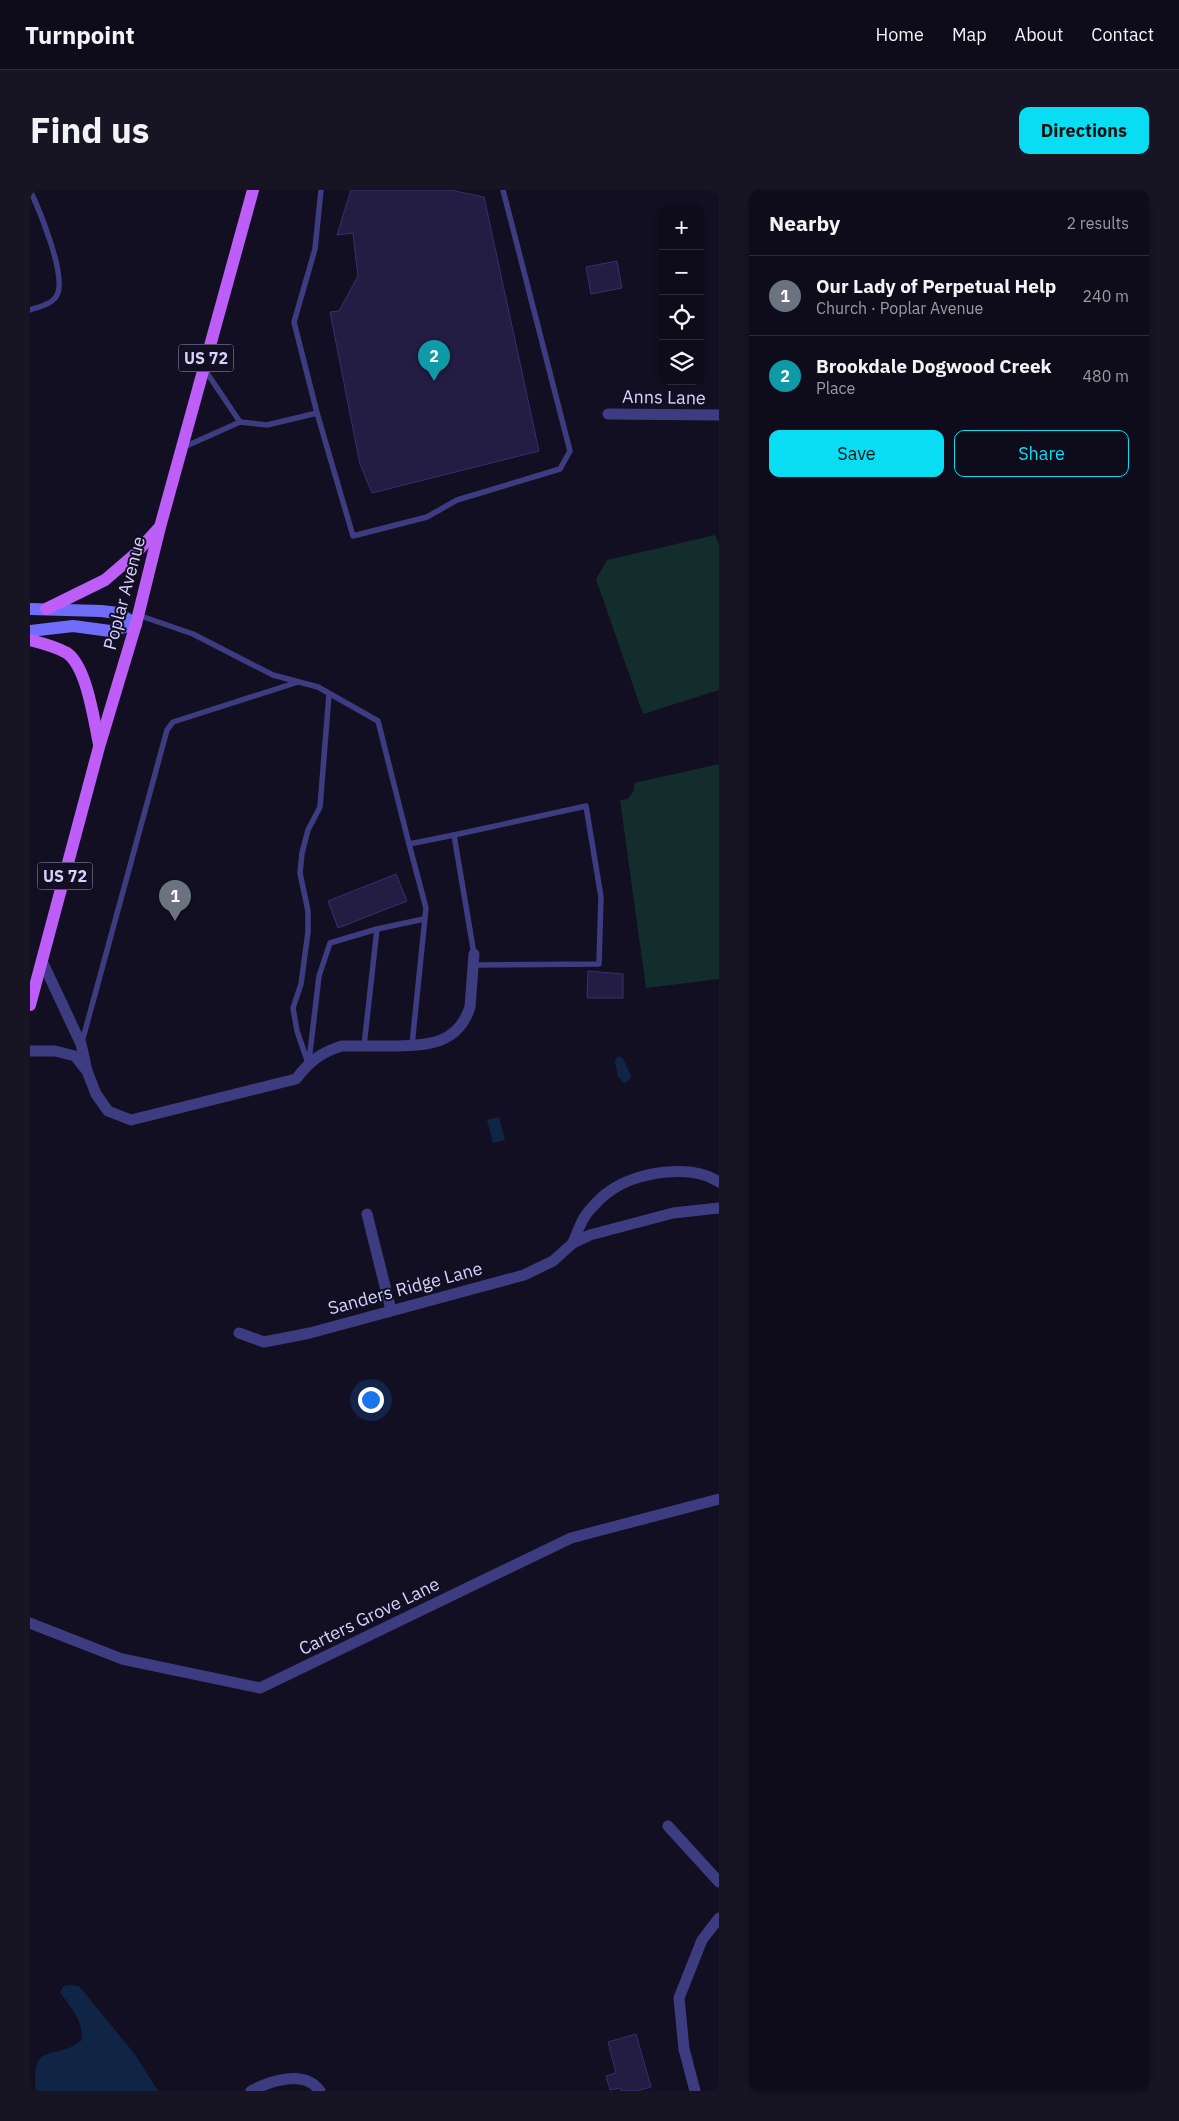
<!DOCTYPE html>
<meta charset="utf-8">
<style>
body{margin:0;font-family:"IBM Plex Sans",sans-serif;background:#171423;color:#f1f3f6}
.controls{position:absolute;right:15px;top:15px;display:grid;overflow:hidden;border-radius:10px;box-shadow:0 1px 4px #0004}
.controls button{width:45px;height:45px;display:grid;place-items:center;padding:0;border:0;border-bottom:1px solid #2e2b39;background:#0e0b1a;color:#f1f3f6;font:25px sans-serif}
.you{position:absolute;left:340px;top:1209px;width:18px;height:18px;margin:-12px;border:4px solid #fff;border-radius:50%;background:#1a73e8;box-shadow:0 0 0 8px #1a73e833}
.badge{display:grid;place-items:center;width:32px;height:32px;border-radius:50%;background:#09ddf3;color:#fff;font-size:16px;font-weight:700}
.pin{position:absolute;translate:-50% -41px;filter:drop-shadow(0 1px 2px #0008)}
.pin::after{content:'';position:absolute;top:26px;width:18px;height:15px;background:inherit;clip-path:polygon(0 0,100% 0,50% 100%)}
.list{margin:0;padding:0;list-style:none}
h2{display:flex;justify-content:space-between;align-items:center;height:65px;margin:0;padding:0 20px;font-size:21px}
h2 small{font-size:16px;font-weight:400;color:#9b9ba2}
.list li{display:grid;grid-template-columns:32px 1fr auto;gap:15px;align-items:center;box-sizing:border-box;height:80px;padding:0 20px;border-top:1px solid #2e2b39}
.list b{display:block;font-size:19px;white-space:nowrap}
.list p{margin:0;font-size:16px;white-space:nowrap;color:#9b9ba2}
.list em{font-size:16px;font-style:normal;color:#9b9ba2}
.actions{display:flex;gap:10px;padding:15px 20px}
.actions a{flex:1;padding:11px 0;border:1px solid #09ddf3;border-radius:10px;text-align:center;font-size:18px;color:#09ddf3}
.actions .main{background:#09ddf3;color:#111}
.icon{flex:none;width:28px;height:28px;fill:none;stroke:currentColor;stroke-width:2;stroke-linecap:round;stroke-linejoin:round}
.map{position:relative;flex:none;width:689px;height:1901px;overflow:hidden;border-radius:10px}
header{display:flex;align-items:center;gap:30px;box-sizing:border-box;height:70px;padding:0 25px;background:#0e0b1a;border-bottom:1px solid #2e2b39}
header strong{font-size:24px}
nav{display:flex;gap:28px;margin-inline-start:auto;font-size:18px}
.intro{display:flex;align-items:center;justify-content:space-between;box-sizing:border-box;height:120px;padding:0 30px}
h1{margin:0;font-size:35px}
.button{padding:12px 22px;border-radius:10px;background:#09ddf3;color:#111;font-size:18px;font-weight:700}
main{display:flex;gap:30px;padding:0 30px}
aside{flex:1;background:#0e0b1a;border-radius:10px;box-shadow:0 1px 4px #0004}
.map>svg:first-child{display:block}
.green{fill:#122d2c}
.water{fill:#102546}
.building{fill:#231c43;stroke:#3b2e6e}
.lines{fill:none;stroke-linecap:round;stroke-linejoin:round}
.lane{stroke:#3e3c80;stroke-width:5.5}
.street{stroke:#3e3c80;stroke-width:11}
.secondary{stroke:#706dfa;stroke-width:12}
.primary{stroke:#be5ef9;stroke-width:12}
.labels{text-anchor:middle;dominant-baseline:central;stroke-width:4;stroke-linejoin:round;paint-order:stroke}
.shield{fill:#120f23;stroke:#9c98bc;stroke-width:1}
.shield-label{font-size:16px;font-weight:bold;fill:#d7d2fd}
.street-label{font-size:18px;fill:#d7d2fd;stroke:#120f23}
</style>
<header>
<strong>Turnpoint</strong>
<nav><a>Home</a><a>Map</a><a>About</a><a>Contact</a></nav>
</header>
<div class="intro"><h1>Find us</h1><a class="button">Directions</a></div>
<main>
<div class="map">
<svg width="689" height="1901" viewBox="0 0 689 1901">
<rect width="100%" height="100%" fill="#120f23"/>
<g class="green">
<path d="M685,345L689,355V500L613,524L566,389L577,370Z"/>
<path d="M689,574V789L616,798L590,610L598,609L604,600V593Z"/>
</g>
<g class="water">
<path d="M588,866L593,868L601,886L599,890L594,893L588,887L585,871Z"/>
<path d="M469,927L475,950L463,953L457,930Z"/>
<path d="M40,1795L49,1796L106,1866L128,1901H6C0,1849 27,1871 51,1851C55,1832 40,1817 30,1802L34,1796Z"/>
</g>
<g class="building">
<path d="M321,0H420L454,7L509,261L342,303L330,274L300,122L309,121L328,86L323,43L307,45Z"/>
<path d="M587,71L592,98L561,104L556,77Z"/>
<path d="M366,684L377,711L308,738L298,711Z"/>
<path d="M558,781L593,784V808H557Z"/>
<path d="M606,1844L621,1897L606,1901H591L590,1898L580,1900L576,1886L586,1883L578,1852Z"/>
</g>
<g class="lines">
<g class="lane">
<path d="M291,0L285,59L264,132L287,223L323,346L397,327L427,310L530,279L540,261L473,0"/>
<path d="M0,120C8,117 23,114 27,105C37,86 9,19 0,0"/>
<path d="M175,180L210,232"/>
<path d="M154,257L210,232L237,235L287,223"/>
<path d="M108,425L163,444L243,485L288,497L348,531L379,654L424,645"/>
<path d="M379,654L396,718L382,855"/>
<path d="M443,775L569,774L571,707L556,616L424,645L444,764"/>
<path d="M52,852L137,540L143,532L268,492"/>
<path d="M334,856L347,739"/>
<path d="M279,871L289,786L300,753L347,739L394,729"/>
<path d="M278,873L267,841L263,818L271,794L278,742V721L270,683L272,663L278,640L290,617L299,504"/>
</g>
<g class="street">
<path d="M578,224L689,225"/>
<path d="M0,861H25L45,866L57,881L51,854L12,771"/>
<path d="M57,881L66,904L78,921L101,930L266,889C279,872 291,862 312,856C329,856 346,856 363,856C397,855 428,855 440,817L444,764"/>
<path d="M689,992C662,973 606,982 580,1001C572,1006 564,1015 558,1022C551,1030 547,1043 543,1053L560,1045L643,1023L689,1018"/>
<path d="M337,1024L361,1120"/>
<path d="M209,1143L234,1152L280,1143L494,1085L523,1071L543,1053"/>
<path d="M0,1433L92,1469L230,1498L541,1348L689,1309"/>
<path d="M638,1636L689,1692"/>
<path d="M221,1901C240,1891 274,1879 290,1901"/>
<path d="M665,1901L654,1859L649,1808L672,1750L689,1728"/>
</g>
<g class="secondary">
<path d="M0,419L71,421L88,423L106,434"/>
<path d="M0,441L43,436L80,441L106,434"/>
</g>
<g class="primary">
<path d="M16,419L75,390L104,365L128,339"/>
<path d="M0,450C12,453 27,457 37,463C57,477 64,531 69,554"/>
<path d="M0,815L69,557L106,434L130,337L223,0"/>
</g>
</g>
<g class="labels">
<g class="shield">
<rect x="148.5" y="154.5" width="55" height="27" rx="4"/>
<rect x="7.5" y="672.5" width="55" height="27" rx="4"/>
</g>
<g class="shield-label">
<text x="176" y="168">US 72</text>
<text x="35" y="686">US 72</text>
</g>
<g class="street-label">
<text transform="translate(634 207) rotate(1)">Anns Lane</text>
<text transform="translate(94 403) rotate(-75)">Poplar Avenue</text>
<text transform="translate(375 1098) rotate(-15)">Sanders Ridge Lane</text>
<text transform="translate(339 1426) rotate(-26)">Carters Grove Lane</text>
</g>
</g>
</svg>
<div class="controls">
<button>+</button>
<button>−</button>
<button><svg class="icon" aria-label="locate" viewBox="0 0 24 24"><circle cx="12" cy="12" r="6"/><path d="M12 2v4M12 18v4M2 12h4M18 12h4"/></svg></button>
<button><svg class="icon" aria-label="layers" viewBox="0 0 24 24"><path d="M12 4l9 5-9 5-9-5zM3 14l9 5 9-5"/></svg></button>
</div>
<div class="you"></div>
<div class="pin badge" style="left:145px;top:731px;background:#6b7280">1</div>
<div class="pin badge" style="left:404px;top:191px;background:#0f9aa8">2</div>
</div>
<aside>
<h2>Nearby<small>2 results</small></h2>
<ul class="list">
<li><span class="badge" style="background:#6b7280">1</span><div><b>Our Lady of Perpetual Help</b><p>Church · Poplar Avenue</p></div><em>240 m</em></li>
<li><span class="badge" style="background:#0f9aa8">2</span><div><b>Brookdale Dogwood Creek</b><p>Place</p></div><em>480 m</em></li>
</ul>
<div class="actions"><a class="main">Save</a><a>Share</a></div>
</aside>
</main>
